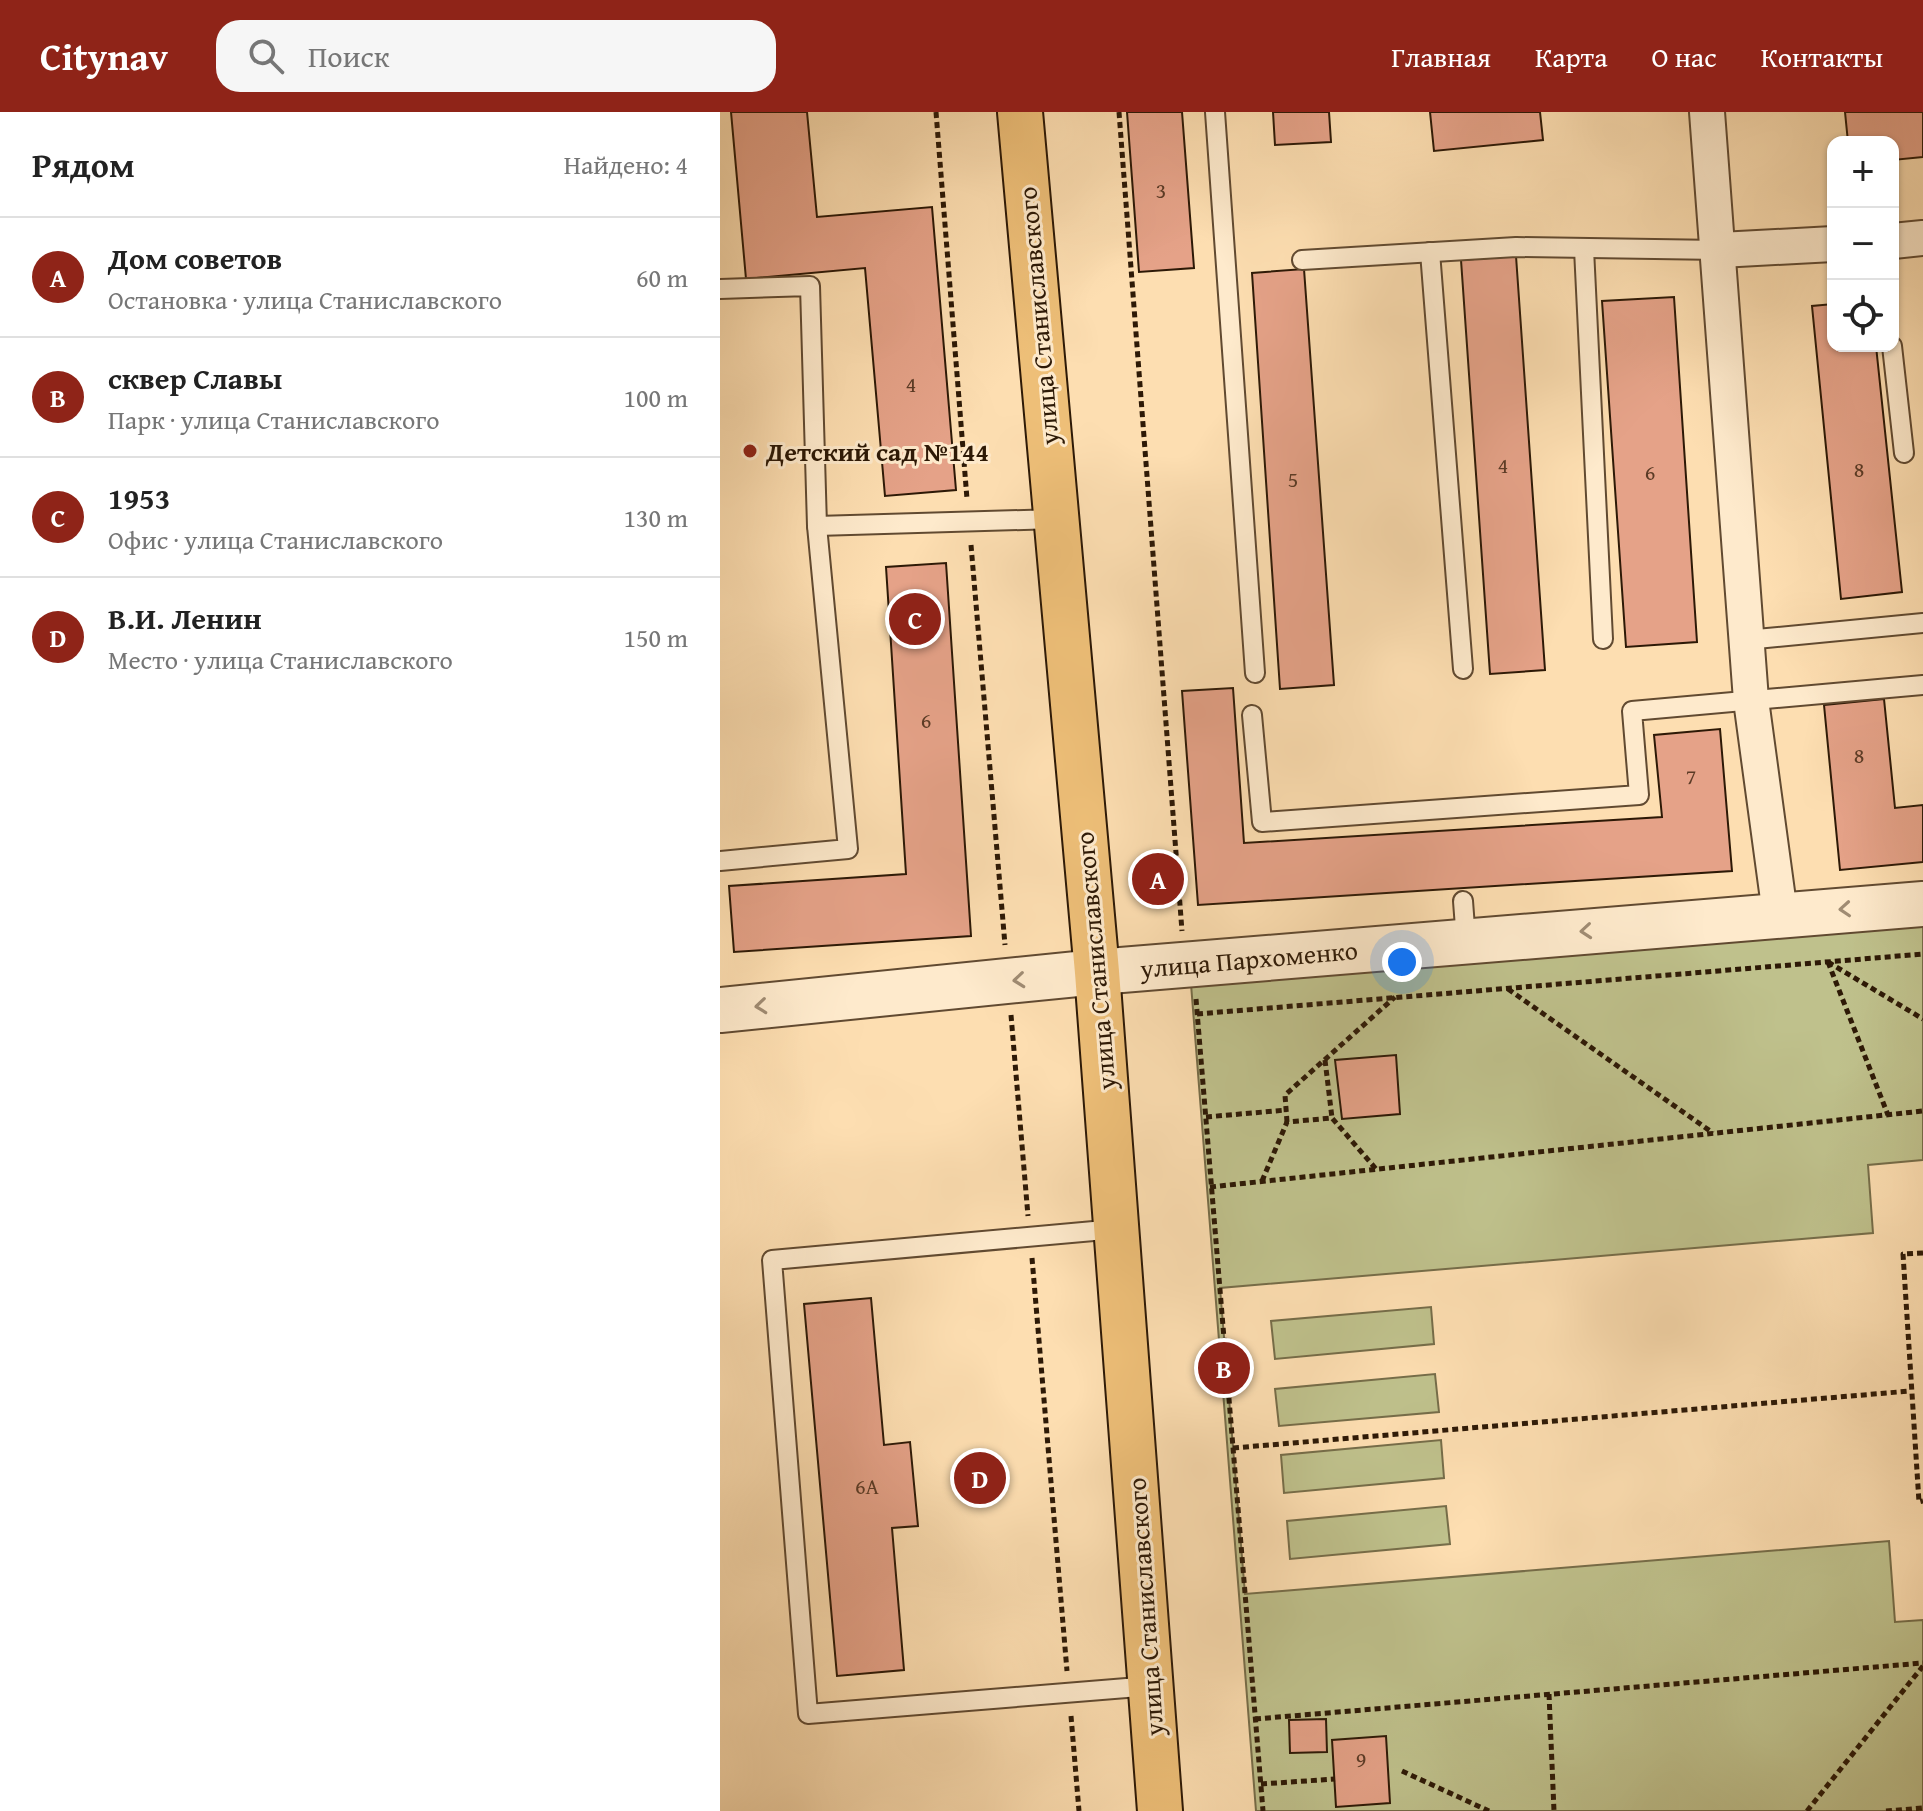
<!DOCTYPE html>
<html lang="ru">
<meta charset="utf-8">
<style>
body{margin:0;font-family:"Gentium Book Plus",serif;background:#f6f6f6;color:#222}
.controls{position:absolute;right:24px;top:24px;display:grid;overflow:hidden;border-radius:16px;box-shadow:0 2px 6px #0004}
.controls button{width:72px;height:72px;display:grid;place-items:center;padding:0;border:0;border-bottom:2px solid #e0e0e0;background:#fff;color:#222;font:40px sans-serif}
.you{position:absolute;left:682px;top:850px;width:28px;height:28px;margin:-20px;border:6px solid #fff;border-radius:50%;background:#1a73e8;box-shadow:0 0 0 12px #1a73e833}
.badge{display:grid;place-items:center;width:52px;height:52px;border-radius:50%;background:#8f2418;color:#fff;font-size:26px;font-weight:700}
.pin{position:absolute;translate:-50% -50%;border:4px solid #fff;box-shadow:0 2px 8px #0006}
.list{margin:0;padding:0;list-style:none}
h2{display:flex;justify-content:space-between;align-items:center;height:104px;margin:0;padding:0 32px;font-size:34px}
h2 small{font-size:26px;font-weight:400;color:#767676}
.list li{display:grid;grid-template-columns:52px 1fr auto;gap:24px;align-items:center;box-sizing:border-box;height:120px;padding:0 32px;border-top:2px solid #e0e0e0}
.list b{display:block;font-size:30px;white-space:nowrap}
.list p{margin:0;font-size:26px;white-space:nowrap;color:#767676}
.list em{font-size:26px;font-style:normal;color:#767676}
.icon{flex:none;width:44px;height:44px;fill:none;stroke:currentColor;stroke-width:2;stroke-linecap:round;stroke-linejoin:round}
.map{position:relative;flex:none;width:1203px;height:1699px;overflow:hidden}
header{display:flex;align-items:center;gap:48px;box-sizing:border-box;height:112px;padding:0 40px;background:#8f2418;color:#fff}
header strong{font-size:38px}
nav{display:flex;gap:44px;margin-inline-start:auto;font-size:28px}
.search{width:560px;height:72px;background:#f6f6f6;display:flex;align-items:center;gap:20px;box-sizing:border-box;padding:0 28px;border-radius:24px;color:#767676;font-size:30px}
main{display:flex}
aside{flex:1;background:#fff}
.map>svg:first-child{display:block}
.green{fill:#bfc18c;stroke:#766d49;stroke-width:2}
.building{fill:#e5a288;stroke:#2d1906;stroke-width:2}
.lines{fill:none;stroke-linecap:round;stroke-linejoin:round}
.service-casing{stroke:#614a31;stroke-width:22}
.minor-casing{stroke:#614a31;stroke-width:38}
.tertiary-casing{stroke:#614a31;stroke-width:48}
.primary-casing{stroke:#2d1906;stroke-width:48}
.path{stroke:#2d1906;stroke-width:5;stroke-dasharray:6 4;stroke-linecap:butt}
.service{stroke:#feeacc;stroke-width:18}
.minor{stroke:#feeacc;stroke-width:34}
.tertiary{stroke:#feeacc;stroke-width:44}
.primary{stroke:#eebf78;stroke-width:44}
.oneway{stroke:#a08c73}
.poi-dot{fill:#8f2418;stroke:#feeacc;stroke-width:3}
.labels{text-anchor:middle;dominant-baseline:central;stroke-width:6;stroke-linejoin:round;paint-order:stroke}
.number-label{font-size:22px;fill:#5b3b26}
.street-label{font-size:26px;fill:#2d1906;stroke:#feeacc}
.poi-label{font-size:26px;font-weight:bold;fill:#2d1906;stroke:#feeacc;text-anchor:start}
</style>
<header>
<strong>Citynav</strong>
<div class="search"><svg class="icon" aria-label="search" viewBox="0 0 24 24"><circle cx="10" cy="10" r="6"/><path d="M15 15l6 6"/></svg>Поиск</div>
<nav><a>Главная</a><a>Карта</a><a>О нас</a><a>Контакты</a></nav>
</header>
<main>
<aside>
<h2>Рядом<small>Найдено: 4</small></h2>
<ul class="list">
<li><span class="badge">A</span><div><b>Дом советов</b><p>Остановка · улица Станиславского</p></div><em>60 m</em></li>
<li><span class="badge">B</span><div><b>сквер Славы</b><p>Парк · улица Станиславского</p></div><em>100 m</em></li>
<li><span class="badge">C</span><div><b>1953</b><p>Офис · улица Станиславского</p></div><em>130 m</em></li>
<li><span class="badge">D</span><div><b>В.И. Ленин</b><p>Место · улица Станиславского</p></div><em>150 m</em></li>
</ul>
</aside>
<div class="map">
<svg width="1203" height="1699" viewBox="0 0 1203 1699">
<rect width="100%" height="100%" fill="#fddeb1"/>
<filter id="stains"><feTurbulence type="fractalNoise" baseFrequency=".0025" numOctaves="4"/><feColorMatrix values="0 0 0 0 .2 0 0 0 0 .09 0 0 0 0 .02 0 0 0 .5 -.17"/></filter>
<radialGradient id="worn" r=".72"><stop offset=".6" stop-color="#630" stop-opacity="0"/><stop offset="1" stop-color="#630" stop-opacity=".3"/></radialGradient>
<g class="green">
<path d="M1203,812V1048L1148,1053L1153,1121L500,1176L525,1482L1169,1429L1175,1510L1203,1508V1699H536L471,872Z"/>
<path d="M711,1195L714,1232L555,1247L551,1209Z"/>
<path d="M715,1262L719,1300L559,1314L555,1277Z"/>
<path d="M721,1328L724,1366L564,1381L561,1343Z"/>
<path d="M726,1394L730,1432L570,1447L567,1409Z"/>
</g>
<g class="building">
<path d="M11,0H87L97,105L212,95L236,378L165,384L145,156L26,167Z"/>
<path d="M407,0H462L474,156L419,160Z"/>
<path d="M553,0H609L611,30L555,33Z"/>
<path d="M710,0H820L823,28L714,39Z"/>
<path d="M1125,0H1203V45L1173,48V30H1128Z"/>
<path d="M796,144L825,558L770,562L741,148Z"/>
<path d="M584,157L614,573L560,577L532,161Z"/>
<path d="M954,185L977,530L906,535L882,189Z"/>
<path d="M1113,192V234H1156L1182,480L1121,487L1092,194Z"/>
<path d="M226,451L251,824L14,840L9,774L186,762L166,455Z"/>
<path d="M513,576L524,731L942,705L934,623L1000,617L1012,759L478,793L462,579Z"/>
<path d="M1164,587L1175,696L1203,693V750L1120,758L1104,593Z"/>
<path d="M676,943L680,1002L622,1007L615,948Z"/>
<path d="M151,1186L164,1333L190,1330L198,1414L172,1416L184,1558L117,1564L84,1192Z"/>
<path d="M606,1607L607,1640L570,1641L569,1608Z"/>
<path d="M666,1624L670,1691L616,1695L612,1628Z"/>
</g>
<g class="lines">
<defs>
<g id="service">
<path d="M495,0L535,561"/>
<path d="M864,137L883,527"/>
<path d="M710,140L743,557"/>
<path d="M582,148L796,135L1000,138"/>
<path d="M0,177L90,174L97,414L336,407"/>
<path d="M1172,234L1184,341"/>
<path d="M1026,528L1203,511"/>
<path d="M532,603L542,710L919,683L912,599L1203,573"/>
<path d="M0,749L128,737L97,414"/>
<path d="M743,789L746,829"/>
<path d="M396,1117L52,1148L88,1602L431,1574"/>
</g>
<g id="minor">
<path d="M987,0L1031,588L1060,802"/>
<path d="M1173,129L1203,126"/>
<path d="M1000,138L1113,132"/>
</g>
<path id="tertiary" d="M0,898L377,860L1203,792"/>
<path id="primary" d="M300,0L377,860L440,1699"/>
</defs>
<use href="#service" class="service-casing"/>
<use href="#minor" class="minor-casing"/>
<use href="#tertiary" class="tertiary-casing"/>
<use href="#primary" class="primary-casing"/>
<g class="path">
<path d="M216,0L247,387"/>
<path d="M399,0L462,819"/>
<path d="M251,433L285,833"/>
<path d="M1108,850L1168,1003"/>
<path d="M1108,850L1203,907"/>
<path d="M788,877L993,1021"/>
<path d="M476,887L543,1699"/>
<path d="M477,902L1203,842"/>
<path d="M291,903L308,1104"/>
<path d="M605,948L612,1006"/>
<path d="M486,1005L566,998"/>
<path d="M567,1010L565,983L675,885"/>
<path d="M542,1069L567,1010L612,1006L656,1057"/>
<path d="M490,1075L1203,999"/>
<path d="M1203,1141L1183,1142L1199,1390L1203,1389"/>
<path d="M312,1146L347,1559"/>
<path d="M513,1336L1190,1279"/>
<path d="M829,1582L834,1699"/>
<path d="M351,1604L359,1699"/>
<path d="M535,1607L1203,1551"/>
<path d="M682,1659L769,1699"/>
<path d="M541,1672L615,1667"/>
<path d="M1087,1699L1203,1554"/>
<path d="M1166,1699L1203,1696"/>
</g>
<use href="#service" class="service"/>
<use href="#minor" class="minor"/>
<use href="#tertiary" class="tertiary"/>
<use href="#primary" class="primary"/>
</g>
<defs><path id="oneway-chevron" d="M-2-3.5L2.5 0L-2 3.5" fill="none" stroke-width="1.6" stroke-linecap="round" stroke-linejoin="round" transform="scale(2)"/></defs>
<g class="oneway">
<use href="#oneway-chevron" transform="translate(1125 797) rotate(176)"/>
<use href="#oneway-chevron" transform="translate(866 819) rotate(175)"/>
<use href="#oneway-chevron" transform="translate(299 868) rotate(174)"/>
<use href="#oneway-chevron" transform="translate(41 894) rotate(174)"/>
</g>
<circle class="poi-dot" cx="30" cy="339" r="8"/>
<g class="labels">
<g class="number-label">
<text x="441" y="78">3</text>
<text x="191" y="272">4</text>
<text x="783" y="353">4</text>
<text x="1139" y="357">8</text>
<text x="930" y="360">6</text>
<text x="573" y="367">5</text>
<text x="206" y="608">6</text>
<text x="1139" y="643">8</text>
<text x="971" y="664">7</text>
<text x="147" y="1374">6А</text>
<text x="641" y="1647">9</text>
</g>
<g class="street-label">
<text transform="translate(318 204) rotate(-95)">улица Станиславского</text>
<text transform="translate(529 847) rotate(-5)">улица Пархоменко</text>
<text transform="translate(375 849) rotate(-95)">улица Станиславского</text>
<text transform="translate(425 1495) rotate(-94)">улица Станиславского</text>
</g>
<g class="poi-label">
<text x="46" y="339">Детский сад №144</text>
</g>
</g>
<rect width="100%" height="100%" filter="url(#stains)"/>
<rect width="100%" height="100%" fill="url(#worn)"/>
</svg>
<div class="controls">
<button>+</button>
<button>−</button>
<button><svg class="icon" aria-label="locate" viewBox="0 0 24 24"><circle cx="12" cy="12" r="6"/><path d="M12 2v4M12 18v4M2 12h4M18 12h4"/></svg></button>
</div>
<div class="you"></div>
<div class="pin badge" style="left:438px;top:767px">A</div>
<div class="pin badge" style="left:504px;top:1256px">B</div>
<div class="pin badge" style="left:195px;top:507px">C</div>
<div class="pin badge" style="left:260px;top:1366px">D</div>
</div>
</main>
